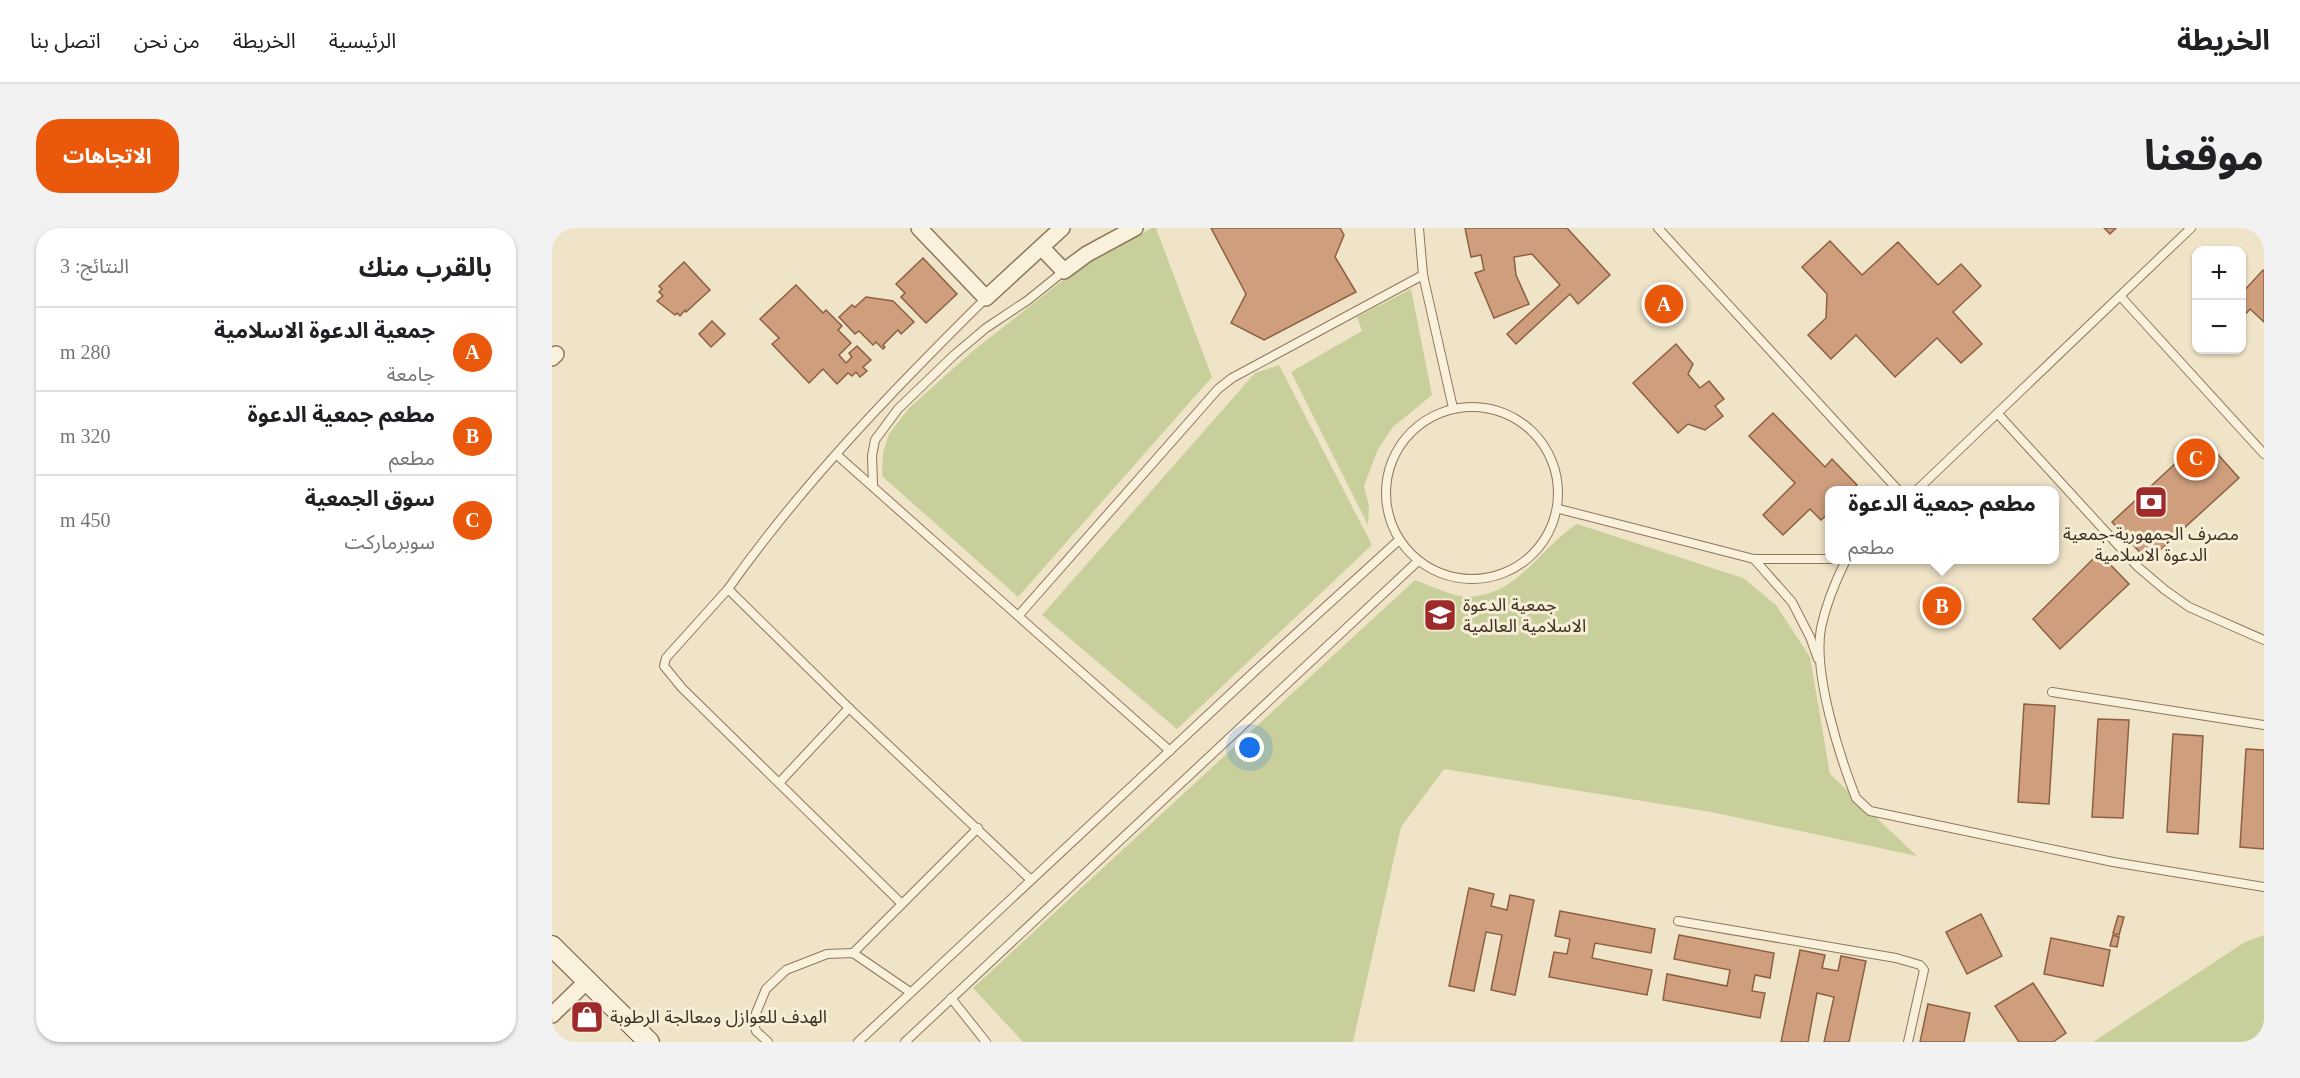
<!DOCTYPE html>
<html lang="ar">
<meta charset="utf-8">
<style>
body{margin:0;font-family:"Times New Roman","Noto Sans Arabic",serif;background:#f2f2f2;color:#202124;direction:rtl}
.controls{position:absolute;right:18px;top:18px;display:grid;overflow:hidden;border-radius:12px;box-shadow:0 2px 4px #0004}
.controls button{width:54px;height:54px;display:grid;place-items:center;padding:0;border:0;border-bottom:2px solid #e0e0e0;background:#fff;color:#202124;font:30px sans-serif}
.you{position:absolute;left:698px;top:520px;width:21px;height:21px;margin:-15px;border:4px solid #fff;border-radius:50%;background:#1a73e8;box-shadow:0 0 0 9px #1a73e833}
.badge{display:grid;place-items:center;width:39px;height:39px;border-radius:50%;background:#ea580c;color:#fff;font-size:20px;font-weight:700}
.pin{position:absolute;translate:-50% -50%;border:3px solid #fff;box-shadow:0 2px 6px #0006}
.popup{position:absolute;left:1273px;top:258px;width:234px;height:78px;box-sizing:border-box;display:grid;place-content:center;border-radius:12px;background:#fff;filter:drop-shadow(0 2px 4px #0005);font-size:20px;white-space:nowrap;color:#757577}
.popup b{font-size:22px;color:#202124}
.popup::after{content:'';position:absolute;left:50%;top:100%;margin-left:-12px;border:12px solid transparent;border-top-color:#fff}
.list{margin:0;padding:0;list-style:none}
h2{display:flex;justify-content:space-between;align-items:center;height:78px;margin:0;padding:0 24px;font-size:26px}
h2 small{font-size:20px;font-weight:400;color:#757577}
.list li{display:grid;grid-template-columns:39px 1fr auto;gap:18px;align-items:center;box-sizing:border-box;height:84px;padding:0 24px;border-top:2px solid #e0e0e0}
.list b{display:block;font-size:22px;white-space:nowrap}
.list p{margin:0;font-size:20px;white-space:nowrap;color:#757577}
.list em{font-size:20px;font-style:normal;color:#757577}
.map{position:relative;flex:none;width:1712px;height:814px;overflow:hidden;direction:ltr;border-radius:24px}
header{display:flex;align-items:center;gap:36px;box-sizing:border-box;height:84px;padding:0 30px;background:#fff;border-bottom:2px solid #e0e0e0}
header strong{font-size:28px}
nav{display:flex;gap:33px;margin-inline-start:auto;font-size:21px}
.intro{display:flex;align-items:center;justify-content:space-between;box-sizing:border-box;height:144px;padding:0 36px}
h1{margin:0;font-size:42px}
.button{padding:15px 27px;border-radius:24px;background:#ea580c;color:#fff;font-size:21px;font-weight:700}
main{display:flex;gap:36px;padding:0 36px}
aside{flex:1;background:#fff;border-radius:24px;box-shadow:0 2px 4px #0004}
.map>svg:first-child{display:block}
.green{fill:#c9cf9b}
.building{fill:#cf9f7d;stroke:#8d5f41;stroke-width:1.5}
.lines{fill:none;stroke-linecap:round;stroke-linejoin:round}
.lane-casing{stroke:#8d765c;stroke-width:10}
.street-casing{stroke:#8d765c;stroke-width:18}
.secondary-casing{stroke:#6f573f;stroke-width:22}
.lane{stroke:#faf1dc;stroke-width:8}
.street{stroke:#faf1dc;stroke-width:15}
.secondary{stroke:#faf1dc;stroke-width:20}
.labels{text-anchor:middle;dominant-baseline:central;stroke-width:6;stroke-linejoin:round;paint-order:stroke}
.poi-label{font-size:18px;fill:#3d2e20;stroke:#f7eed8;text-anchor:start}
</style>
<header>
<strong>الخريطة</strong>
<nav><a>الرئيسية</a><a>الخريطة</a><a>من نحن</a><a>اتصل بنا</a></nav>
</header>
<div class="intro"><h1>موقعنا</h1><a class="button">الاتجاهات</a></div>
<main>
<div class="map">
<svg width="1712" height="814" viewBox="0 0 1712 814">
<rect width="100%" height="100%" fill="#f0e4c8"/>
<g class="green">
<path d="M600,0H604L660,149L466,369L330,248L331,224L337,206L357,180L422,122L524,42Z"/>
<path d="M859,61L880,167L841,199L826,221L812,258L817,278L816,297L739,144L810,103L805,89Z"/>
<path d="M727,137L820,317L625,501L490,387L703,145Z"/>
<path d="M1025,296L1191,350L1224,377L1258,429L1278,546L1365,628L1159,584L892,541L849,599L801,814H471L421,760L863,352C876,357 903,369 916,369C968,366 986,321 1025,296Z"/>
<path d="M1712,707V814H1541L1693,714Z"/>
</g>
<g class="building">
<path d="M0,0H11L0,11Z"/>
<path d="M659,0H788L792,7L783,29L804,64L712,112L679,95L694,66Z"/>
<path d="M913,0H1015L1058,47L1026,76L1018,66L964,116L955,106L1008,57L980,26L962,29L964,47L977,76L942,90L923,45L932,42L929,27L919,29Z"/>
<path d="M1552,0H1564L1558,6Z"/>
<path d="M1278,13L1310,47L1346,14L1386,57L1409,36L1429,58L1401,84L1430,116L1409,135L1385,110L1343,149L1304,107L1279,131L1256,107L1274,90L1275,66L1250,39Z"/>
<path d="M371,30L405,66L374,95L349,69L353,65L344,56Z"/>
<path d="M132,34L158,62L134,84L133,82L128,88L125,85L123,87L105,73L111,68L107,64L110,61L107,58Z"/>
<path d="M1711,42L1712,43V94L1698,81L1690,90V65Z"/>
<path d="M244,57L271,85L274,82L290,98L286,102L299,115L287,127L294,135L300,129L297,125L305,118L319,132L311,139L315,143L308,149L304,144L300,148L296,145L285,156L271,141L257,155L220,116L227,110L208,91Z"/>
<path d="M314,69L341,73L362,94L349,106L346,102L331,117L333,119L331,121L324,114L321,117L307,103L303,106L287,89L300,77L303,79Z"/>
<path d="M160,93L173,106L159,119L147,106Z"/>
<path d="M1124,116L1141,136L1136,146L1148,160L1157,153L1172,171L1163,178L1171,188L1153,202L1136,196L1126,205L1081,155Z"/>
<path d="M1221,185L1273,239L1280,231L1305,257L1299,262H1278V284L1269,292L1258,281L1231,307L1211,287L1243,255L1197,208Z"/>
<path d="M1651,210L1687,250L1596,333L1560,294Z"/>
<path d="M1547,325L1577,356L1508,421L1481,391Z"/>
<path d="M1472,476L1503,478L1497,576L1466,574Z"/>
<path d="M1546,491L1577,492L1571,590L1540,589Z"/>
<path d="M1621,506L1651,508L1646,606L1615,604Z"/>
<path d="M1694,521L1712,522V621L1688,619Z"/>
<path d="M917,660L942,666L939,678L955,682L958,667L982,672L963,767L939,762L950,707L934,704L922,763L897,758Z"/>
<path d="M1008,683L1103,701L1099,725L1043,715L1040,730L1100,742L1095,767L997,749L1002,724L1015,726L1018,711L1003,708Z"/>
<path d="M1429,686L1450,728L1415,746L1394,704Z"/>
<path d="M1566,688L1572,689L1567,707L1561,705Z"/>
<path d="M1127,707L1222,725L1218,750L1203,747L1200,763L1213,765L1208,790L1111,772L1115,746L1175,758L1178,742L1122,731Z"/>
<path d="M1561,707L1567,709L1565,719L1558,718Z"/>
<path d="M1499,710L1558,722L1551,758L1492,746Z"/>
<path d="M1248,722L1273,727L1270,740L1286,743L1289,728L1314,733L1297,814H1272L1282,769L1265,765L1256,814H1229Z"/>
<path d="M1481,755L1514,805L1501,814H1467L1443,778Z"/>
<path d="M1376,776L1418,785L1412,814H1368Z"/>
</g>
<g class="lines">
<defs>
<g id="lane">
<path d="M867,0L871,47"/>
<path d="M1106,0L1346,262"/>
<path d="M1569,69L1712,226"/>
<path d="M434,70C342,161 251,255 176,361L297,480L478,651"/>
<circle cx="920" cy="265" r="86"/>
<path d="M1446,186L1586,339L1613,362L1637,379L1712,412"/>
<path d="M285,227L618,523"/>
<path d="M321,257L320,228L323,212L346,181L402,127L434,100L476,72L512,43"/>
<path d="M1365,262L1639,0"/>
<path d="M1007,281L1202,331H1278"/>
<path d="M1202,331L1240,374L1258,409L1266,431"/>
<path d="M1294,332C1283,354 1274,376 1269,400C1261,445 1287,527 1304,570L1318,583L1561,634L1712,659"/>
<path d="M176,361L114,430L112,438L130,460L350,676"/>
<path d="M467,387L666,161L680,150L871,47L901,180"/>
<path d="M1500,464L1712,497"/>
<path d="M227,555L297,480"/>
<path d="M1126,693L1344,730L1368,737L1372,742L1356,814"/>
<path d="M301,725L426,600"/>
<path d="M399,770L434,814"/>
<path d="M216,814L204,803L202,795L204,785L214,761L234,742L275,726L301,725L358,764"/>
<path d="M306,814L703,443L847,312"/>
<path d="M353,814L866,333"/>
</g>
<g id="street">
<path d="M367,0L434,70L510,0"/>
<path d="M490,20L512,43L535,26L583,0"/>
<path d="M0,130L4,126"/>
<path d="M0,787L35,753"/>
</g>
<path id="secondary" d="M0,718L97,814"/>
</defs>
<use href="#lane" class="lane-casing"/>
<use href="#street" class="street-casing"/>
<use href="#secondary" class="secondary-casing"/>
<use href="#lane" class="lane"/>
<use href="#street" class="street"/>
<use href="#secondary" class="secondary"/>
</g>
<defs>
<symbol id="bank-square" viewBox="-11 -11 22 22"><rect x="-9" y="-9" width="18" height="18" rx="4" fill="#9e2a2b" stroke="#f7eed8"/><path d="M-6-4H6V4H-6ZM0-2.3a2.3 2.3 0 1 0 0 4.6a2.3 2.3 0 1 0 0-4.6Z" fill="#fff"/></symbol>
<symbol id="university-square" viewBox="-11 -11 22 22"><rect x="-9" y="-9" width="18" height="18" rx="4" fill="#9e2a2b" stroke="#f7eed8"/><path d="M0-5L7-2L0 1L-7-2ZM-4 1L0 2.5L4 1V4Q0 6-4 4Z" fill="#fff"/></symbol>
<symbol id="shop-square" viewBox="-11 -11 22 22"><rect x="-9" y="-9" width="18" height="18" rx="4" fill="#9e2a2b" stroke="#f7eed8"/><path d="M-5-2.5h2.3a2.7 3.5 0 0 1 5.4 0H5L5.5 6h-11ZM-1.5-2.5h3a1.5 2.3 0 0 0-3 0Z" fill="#fff"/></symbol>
</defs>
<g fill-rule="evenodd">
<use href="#bank-square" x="1580" y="255" width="38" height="38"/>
<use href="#university-square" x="869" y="368" width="38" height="38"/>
<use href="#shop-square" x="16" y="770" width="38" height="38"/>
</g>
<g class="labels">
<g class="poi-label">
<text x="1599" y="306" text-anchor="middle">مصرف الجمهورية-جمعية<tspan x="1599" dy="21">الدعوة الاسلامية</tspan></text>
<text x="911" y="377">جمعية الدعوة<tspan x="911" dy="21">الاسلامية العالمية</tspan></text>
<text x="58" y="789">الهدف للعوازل ومعالجة الرطوبة</text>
</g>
</g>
</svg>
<div class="controls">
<button>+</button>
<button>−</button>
</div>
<div class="you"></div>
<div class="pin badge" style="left:1112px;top:76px">A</div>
<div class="pin badge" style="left:1390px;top:378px">B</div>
<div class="popup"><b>مطعم جمعية الدعوة</b>مطعم</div>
<div class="pin badge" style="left:1644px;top:230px">C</div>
</div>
<aside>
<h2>بالقرب منك<small>النتائج: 3</small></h2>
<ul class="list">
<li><span class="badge">A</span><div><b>جمعية الدعوة الاسلامية</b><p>جامعة</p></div><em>280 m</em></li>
<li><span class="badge">B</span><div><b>مطعم جمعية الدعوة</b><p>مطعم</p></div><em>320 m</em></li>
<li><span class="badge">C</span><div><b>سوق الجمعية</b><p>سوبرماركت</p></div><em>450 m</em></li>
</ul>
</aside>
</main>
